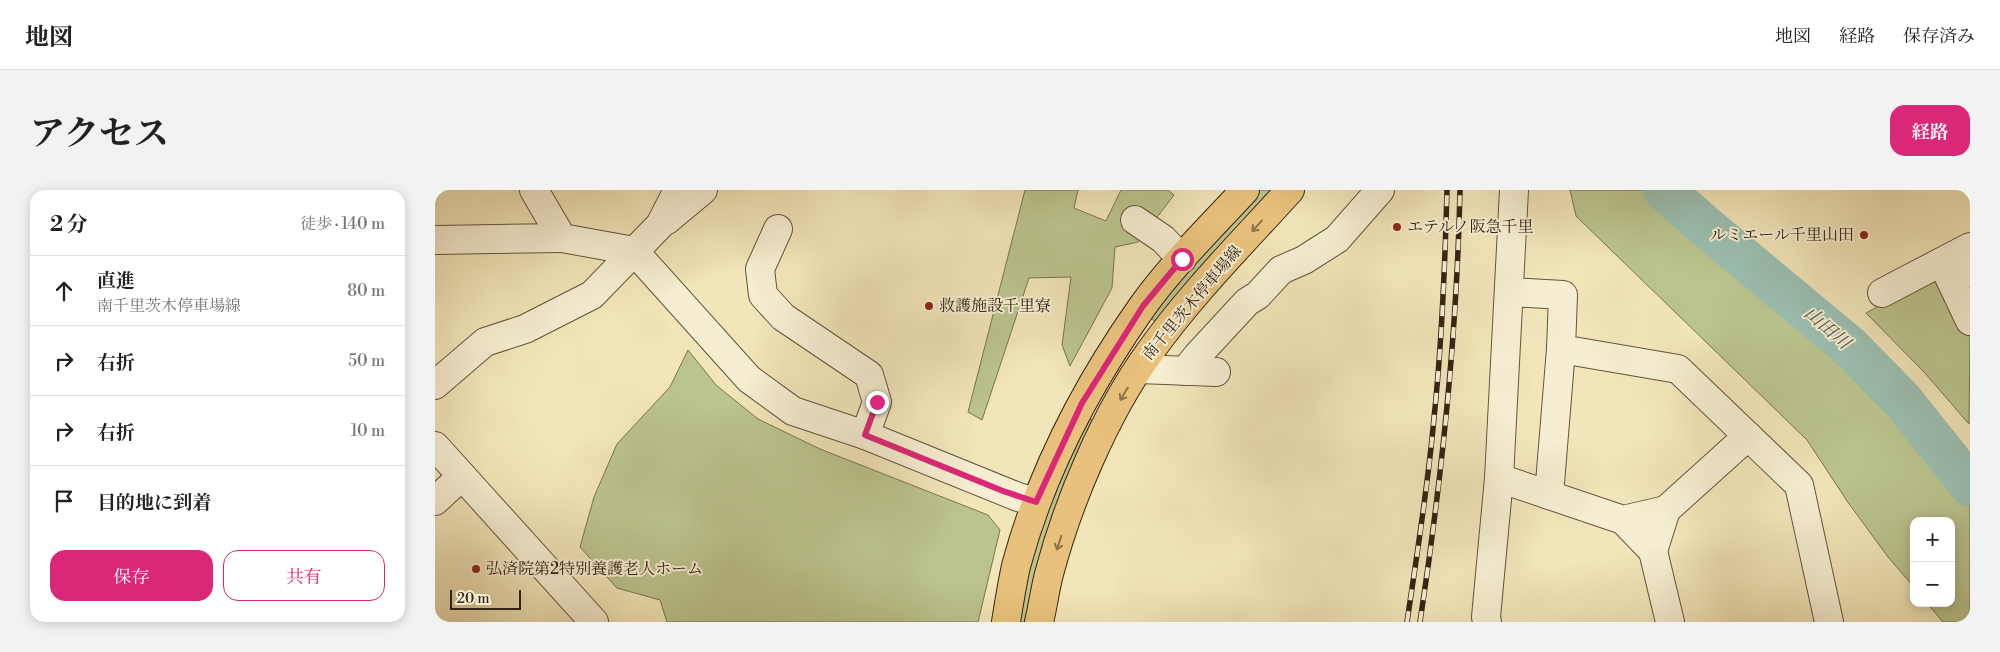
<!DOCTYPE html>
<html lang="ja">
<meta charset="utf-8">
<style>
body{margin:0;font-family:"Libre Bodoni","Noto Serif JP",serif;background:#f2f2f2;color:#222}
.controls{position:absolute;right:15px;bottom:15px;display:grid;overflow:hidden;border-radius:10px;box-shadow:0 2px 12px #0003}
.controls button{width:45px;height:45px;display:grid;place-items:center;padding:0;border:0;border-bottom:1px solid #e0e0e0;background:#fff;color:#222;font:25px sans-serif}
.scale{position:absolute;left:15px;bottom:12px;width:71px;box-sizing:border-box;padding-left:5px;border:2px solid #352313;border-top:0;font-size:14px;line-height:18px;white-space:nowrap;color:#352313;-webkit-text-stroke:4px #f6eed2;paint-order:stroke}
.stop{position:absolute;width:15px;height:15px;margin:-11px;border:4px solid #db2777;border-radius:50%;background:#fff}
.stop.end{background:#db2777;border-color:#fff;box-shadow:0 1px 5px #0008}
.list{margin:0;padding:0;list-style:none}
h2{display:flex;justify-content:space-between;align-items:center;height:65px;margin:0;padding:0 20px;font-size:21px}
h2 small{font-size:16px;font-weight:400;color:#767676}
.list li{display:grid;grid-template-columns:32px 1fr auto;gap:15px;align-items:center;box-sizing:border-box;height:70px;padding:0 20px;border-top:1px solid #e0e0e0}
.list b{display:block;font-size:19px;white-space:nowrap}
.list p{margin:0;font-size:16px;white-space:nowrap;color:#767676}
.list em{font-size:16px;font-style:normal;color:#767676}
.actions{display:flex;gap:10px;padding:15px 20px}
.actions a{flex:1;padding:11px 0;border:1px solid #db2777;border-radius:15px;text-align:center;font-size:18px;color:#db2777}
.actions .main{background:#db2777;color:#fff}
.icon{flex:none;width:28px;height:28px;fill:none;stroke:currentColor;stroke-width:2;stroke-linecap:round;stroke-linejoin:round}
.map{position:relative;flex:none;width:1535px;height:432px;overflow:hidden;border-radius:15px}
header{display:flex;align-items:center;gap:30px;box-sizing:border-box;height:70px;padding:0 25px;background:#fff;border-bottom:1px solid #e0e0e0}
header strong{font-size:24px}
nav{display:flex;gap:28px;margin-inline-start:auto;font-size:18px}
.intro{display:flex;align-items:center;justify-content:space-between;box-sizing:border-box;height:120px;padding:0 30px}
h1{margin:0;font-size:35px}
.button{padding:12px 22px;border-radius:15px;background:#db2777;color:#fff;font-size:18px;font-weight:700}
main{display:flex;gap:30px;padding:0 30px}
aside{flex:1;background:#fff;border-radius:15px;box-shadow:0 2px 12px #0003}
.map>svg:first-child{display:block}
.green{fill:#bbc48f;stroke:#787451}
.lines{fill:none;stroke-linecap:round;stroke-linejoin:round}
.river{stroke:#9bbfb1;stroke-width:42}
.minor-casing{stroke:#64543c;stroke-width:30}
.major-casing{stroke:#352313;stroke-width:30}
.minor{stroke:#f6eed2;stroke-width:28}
.major{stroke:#e8c27c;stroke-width:28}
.rail-casing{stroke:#352313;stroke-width:5.5}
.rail{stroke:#f6eed2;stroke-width:4;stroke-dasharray:11;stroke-linecap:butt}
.oneway{stroke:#8e7248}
.route{stroke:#db2777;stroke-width:6}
.poi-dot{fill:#8f2418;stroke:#f6eed2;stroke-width:2}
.labels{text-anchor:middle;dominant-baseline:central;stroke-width:4;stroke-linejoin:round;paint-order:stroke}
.poi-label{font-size:16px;fill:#352313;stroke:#f6eed2;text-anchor:start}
.street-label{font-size:16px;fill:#352313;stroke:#f6eed2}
.water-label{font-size:18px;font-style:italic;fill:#545242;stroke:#f6eed2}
</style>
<header>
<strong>地図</strong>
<nav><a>地図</a><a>経路</a><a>保存済み</a></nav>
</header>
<div class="intro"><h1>アクセス</h1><a class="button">経路</a></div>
<main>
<aside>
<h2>2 分<small>徒歩 · 140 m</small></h2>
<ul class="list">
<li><svg class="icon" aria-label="ahead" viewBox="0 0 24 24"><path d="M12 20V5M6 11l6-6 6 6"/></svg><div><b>直進</b><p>南千里茨木停車場線</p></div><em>80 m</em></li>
<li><svg class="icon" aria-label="right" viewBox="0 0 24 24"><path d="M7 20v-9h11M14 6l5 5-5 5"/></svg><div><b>右折</b></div><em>50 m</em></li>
<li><svg class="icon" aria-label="right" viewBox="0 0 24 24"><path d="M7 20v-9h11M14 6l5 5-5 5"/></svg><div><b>右折</b></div><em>10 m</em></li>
<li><svg class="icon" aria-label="arrive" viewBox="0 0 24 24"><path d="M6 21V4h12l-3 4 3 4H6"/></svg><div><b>目的地に到着</b></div></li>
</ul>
<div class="actions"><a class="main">保存</a><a>共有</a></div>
</aside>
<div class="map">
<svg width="1535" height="432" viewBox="0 0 1535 432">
<rect width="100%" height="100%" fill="#f1e5b9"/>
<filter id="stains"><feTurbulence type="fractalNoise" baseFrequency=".004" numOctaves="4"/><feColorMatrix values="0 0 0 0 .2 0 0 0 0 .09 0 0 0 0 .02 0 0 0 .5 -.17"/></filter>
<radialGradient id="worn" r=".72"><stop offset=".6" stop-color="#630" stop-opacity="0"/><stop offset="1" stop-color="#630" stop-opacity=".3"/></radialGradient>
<g class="green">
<path d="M590,0H643L639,18L671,31L686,0H733L739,5L703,52L680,57L677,98L635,176L627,155L636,87L594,88L547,230L533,222Z"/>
<path d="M824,0H838L725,131H719L716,127L718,123L778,51Z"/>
<path d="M1135,0H1215L1226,12L1263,45L1424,185L1457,219L1535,317V432H1508L1492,413H1516V331H1479V397L1453,367L1412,311L1372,250L1141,26Z"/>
<path d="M1506,82L1535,146L1534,234L1489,182L1431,123Z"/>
<path d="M253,160L281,195L323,229L385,259L553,325L565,340L543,432H232L225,410L182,398L145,357L159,307L182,254L235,197Z"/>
<path d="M654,229L658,230L592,432H582L593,379L613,318L651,231Z"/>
</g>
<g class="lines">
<path class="river" d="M1229,0L1271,37L1415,157L1467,210L1535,295"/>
<defs>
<g id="minor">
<path d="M99,0L127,48L199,61L314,189L358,221L430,245L583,307L601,312"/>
<path d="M232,30L268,0"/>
<path d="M700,30L728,49L747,69"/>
<path d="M343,39L325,79L328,105L348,127L434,185L442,212L430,245"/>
<path d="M0,50L127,48"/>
<path d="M1526,62L1535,83"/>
<path d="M1507,72L1535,131"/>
<path d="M1075,102L1128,105L1126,159L1243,179L1364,295L1394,432"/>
<path d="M1447,103L1535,57"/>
<path d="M704,179L781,182"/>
<path d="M750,181L762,166L812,112L823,105L846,80L869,70L902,49L945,0"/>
<path d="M0,195L50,152L90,139L157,105L225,35L243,0"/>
<path d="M0,256L159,432"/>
<path d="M1064,288L1188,330L1218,361L1231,320L1188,330"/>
<path d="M1114,305L1126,159"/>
<path d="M0,311L27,286"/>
<path d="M1231,320L1313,246"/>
<path d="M1218,361L1235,432"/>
<path d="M1052,432L1051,427L1064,288L1079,0"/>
</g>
<g id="major">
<path d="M571,432C574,413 577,394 581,376C606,283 652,195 707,117C736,76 776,37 810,0"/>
<path d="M604,432C608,416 610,399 614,384C633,312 670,224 714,163C755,105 807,53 855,0"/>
</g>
</defs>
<use href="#minor" class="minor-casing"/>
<use href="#major" class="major-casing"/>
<use href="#minor" class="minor"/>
<use href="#major" class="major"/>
<defs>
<g id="rail">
<path d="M972,432C982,364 993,296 999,228C1007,152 1010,76 1012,0"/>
<path d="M985,432C1007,287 1022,147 1025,0"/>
</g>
</defs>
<use href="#rail" class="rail-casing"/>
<use href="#rail" class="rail"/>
</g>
<defs><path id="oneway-shaft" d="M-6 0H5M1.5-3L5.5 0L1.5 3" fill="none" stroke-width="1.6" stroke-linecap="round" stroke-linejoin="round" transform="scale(1.25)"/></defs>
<g class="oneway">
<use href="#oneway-shaft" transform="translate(822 36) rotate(132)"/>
<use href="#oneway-shaft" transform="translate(689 204) rotate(121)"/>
<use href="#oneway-shaft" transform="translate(624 353) rotate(108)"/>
</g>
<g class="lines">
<path class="route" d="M442,212L430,245L568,301L601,312L647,213L708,116L747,69"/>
</g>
<g class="poi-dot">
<circle cx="962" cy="37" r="5"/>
<circle cx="1429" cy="45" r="5"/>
<circle cx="494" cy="116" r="5"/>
<circle cx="41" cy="379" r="5"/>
</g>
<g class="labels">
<g class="poi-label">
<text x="972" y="37">エテルノ阪急千里</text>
<text x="1419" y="45" text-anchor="end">ルミエール千里山田</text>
<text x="504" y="116">救護施設千里寮</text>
<text x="51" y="379">弘済院第2特別養護老人ホーム</text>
</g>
<g class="street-label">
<text transform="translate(757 113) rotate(-50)">南千里茨木停車場線</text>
</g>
<g class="water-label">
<text transform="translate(1392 138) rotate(41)">山田川</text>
</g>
</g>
<rect width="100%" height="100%" filter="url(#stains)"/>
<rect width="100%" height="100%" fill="url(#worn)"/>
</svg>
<div class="controls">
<button>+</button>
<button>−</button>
</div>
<div class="scale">20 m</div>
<div class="stop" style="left:747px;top:69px"></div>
<div class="stop end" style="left:442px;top:212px"></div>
</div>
</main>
